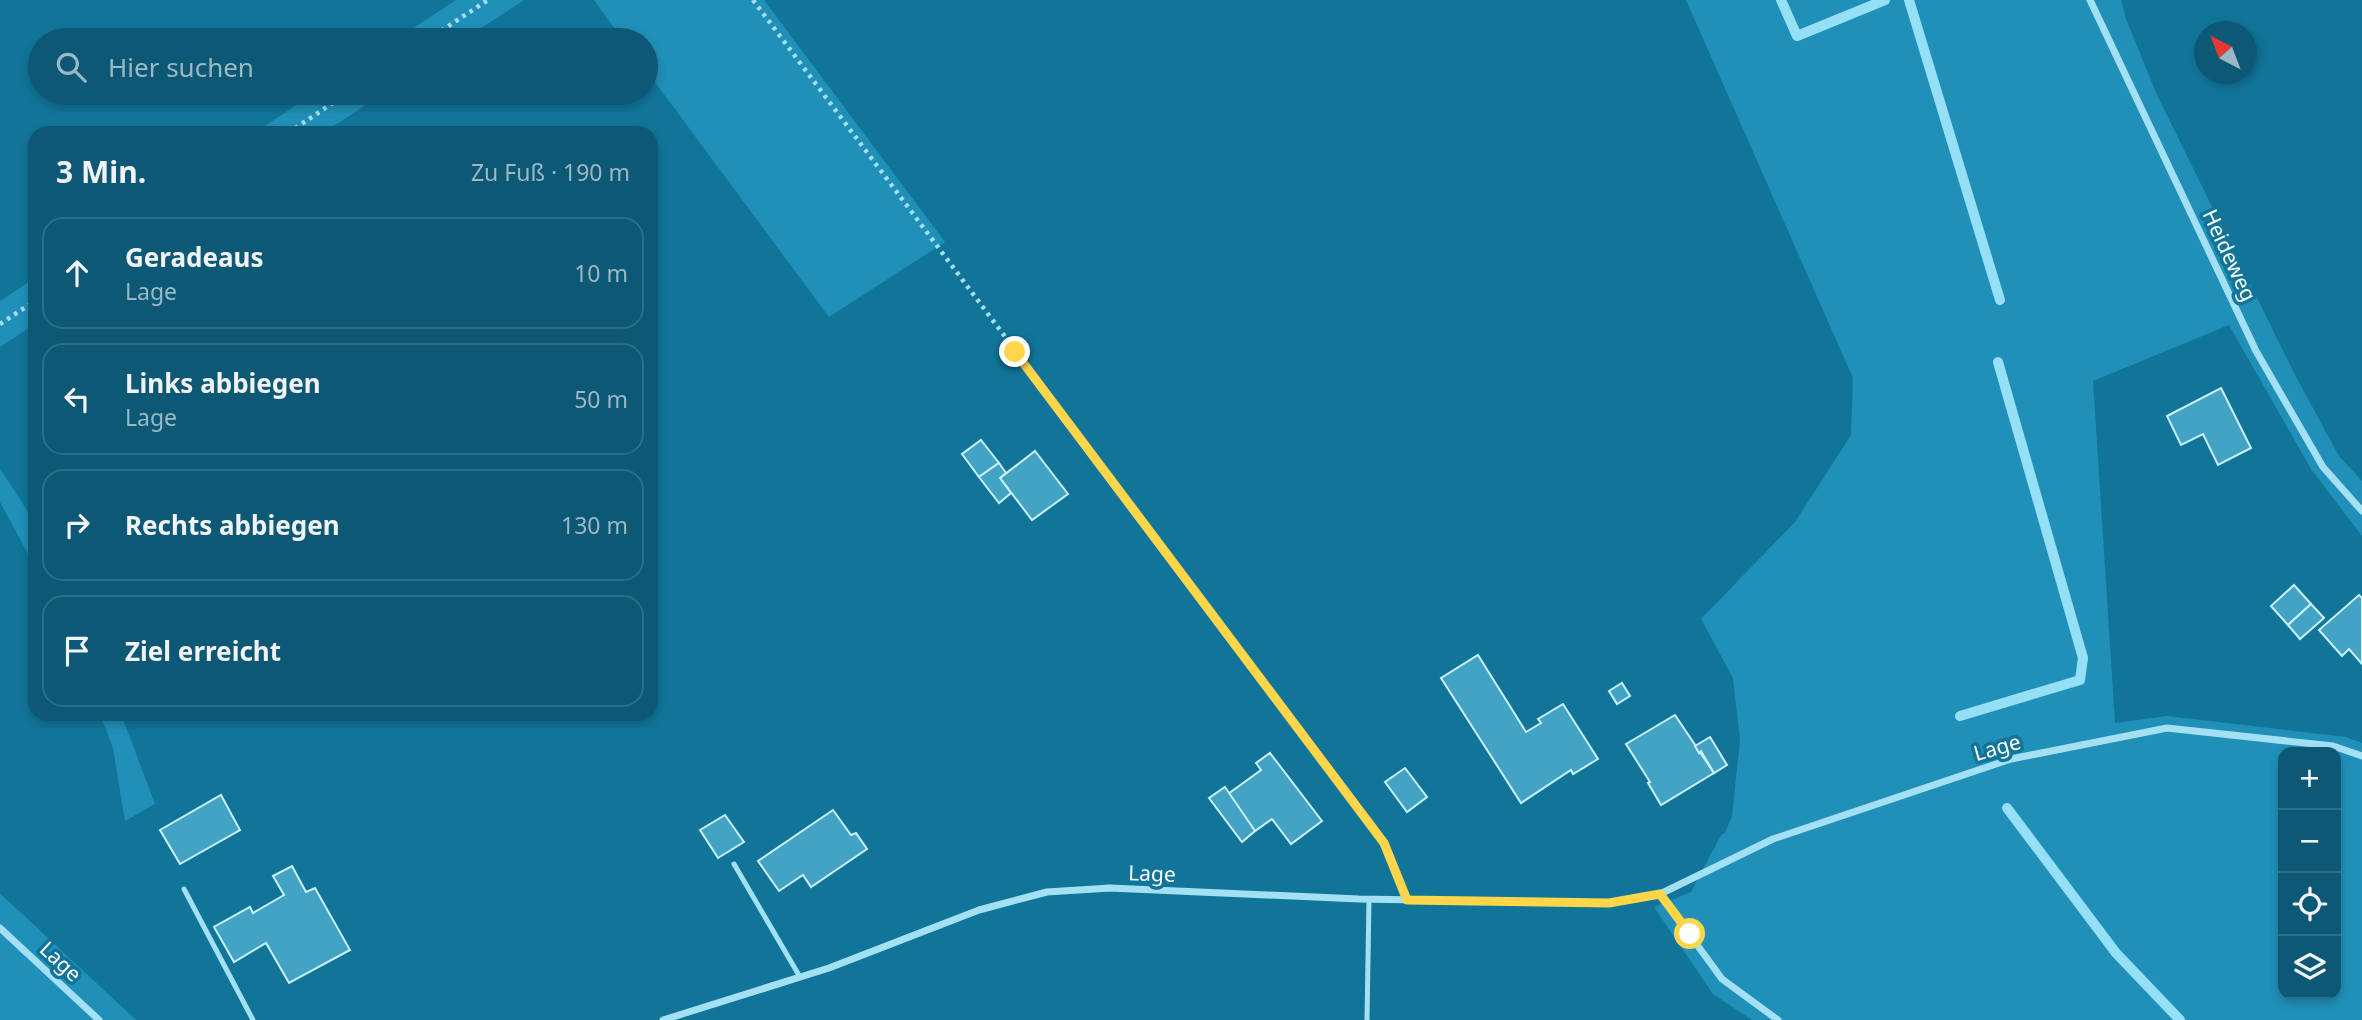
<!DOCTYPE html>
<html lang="de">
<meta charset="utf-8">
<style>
body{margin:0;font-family:"Noto Sans",sans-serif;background:#165e79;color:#f1f3f6}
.controls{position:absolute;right:21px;bottom:21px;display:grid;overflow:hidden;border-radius:14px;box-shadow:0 4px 10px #0003}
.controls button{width:63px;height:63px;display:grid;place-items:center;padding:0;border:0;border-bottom:2px solid #2d6e86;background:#0d5874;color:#f1f3f6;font:35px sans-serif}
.compass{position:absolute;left:2194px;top:21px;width:63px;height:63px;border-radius:50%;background:#0d5874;box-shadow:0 4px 10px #0003;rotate:318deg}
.stop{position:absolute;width:21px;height:21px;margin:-16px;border:5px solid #ffd54a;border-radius:50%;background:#fff}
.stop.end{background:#ffd54a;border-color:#fff;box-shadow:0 2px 7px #0008}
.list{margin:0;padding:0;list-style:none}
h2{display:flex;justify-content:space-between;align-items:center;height:91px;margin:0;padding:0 28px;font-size:30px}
h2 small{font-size:23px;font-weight:400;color:#9ab8c5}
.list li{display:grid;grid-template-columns:46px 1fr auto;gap:21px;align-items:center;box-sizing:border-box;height:112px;margin:0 14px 14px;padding:0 14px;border:2px solid #2d6e86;border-radius:21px}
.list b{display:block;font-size:26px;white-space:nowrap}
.list p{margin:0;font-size:23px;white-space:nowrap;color:#9ab8c5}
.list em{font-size:23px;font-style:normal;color:#9ab8c5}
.icon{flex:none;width:38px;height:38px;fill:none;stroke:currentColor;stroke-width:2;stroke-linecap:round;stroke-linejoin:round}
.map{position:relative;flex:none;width:2362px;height:1020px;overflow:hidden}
.search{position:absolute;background:#0d5874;box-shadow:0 4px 10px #0003;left:28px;top:28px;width:630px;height:77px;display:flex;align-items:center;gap:18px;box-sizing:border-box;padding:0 24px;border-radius:38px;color:#9ab8c5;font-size:26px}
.panel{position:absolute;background:#0d5874;box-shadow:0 4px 10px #0003;left:28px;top:126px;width:630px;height:595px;border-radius:21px}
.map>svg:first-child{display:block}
.green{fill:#2090b8;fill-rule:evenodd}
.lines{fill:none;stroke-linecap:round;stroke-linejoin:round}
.stream{stroke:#96e0f7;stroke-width:10}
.building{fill:#43a3c5;stroke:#ccf1fe;stroke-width:2}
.path{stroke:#a4e0f4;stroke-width:4.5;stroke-dasharray:3.5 5;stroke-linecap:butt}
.service{stroke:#a4e0f4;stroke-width:5}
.minor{stroke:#a4e0f4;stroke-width:7}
.route{stroke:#ffd54a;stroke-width:9}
.labels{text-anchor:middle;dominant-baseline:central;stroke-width:7;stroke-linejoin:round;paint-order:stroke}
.street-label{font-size:21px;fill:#fff;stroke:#11759a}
</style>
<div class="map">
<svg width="2362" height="1020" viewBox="0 0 2362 1020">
<rect width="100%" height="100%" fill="#11759a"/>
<g class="green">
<path d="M456,0H524L463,40H395Z"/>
<path d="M594,0H764L945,242L829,317L646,70V40H623Z"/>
<path d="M1686,0H2121L2126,19L2157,95L2295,375L2339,456L2362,481V536L2311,469L2229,325L2093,381L2115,723L2167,716L2346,737L2362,743V1020H1752L1713,994L1654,907L1691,892L1721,835L1725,833L1732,816L1740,740L1733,678L1701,619L1795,522L1851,435L1853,378ZM2283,752H2336V994H2283Z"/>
<path d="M315,93H384L323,133H254Z"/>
<path d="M35,278V324L0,347V301Z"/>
<path d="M0,469L22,502L35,527V567L0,502Z"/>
<path d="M100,714H121L155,804L125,821L113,748Z"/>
<path d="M0,894L18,910L136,1020H0Z"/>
</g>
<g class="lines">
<g class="stream">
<path d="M1781,0L1797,36L1885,0"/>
<path d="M1909,0L2000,300"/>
<path d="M1960,716L2080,680L2083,658L1998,362"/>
<path d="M2007,808L2116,953L2180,1020"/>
</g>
</g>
<g class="building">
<path d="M2221,388L2251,448L2218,465L2203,434L2181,445L2167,416Z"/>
<path d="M981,440L999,463L979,477L962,454Z"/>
<path d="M1035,451L1068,494L1032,520L1000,478Z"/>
<path d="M999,463L1006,473L1000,478L1011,493L999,503L979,477Z"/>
<path d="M2294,585L2311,604L2288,625L2271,606Z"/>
<path d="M2359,595L2362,598V664L2349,649L2342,656L2319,630Z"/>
<path d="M2311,604L2324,618L2300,639L2288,625Z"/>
<path d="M1478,655L1526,732L1541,723L1538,719L1563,704L1598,759L1573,774L1571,770L1521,803L1441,678Z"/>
<path d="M1622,683L1630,696L1617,704L1609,691Z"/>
<path d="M1675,715L1714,773L1661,805L1648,783L1650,782L1626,744Z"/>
<path d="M1710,737L1727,765L1714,773L1701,751L1699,753L1695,746Z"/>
<path d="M1270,753L1322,821L1291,844L1272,819L1255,831L1228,794L1261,770L1256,763Z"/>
<path d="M1405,768L1427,797L1407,812L1385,782Z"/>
<path d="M1225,787L1255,831L1242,842L1209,798Z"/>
<path d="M221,795L240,830L180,864L160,830Z"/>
<path d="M833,810L851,835L856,833L867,849L811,887L803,875L779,891L758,861Z"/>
<path d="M725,815L744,842L718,858L700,830Z"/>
<path d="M292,866L306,892L315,888L350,950L289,983L266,943L234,962L214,927L250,907L253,913L284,895L273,876Z"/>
</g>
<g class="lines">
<g class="path">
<path d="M753,0L1384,843L1398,878"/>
<path d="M427,40L488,0"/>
<path d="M288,133L348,93"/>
<path d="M0,324L35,301"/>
</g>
<g class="service">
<path d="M734,864L800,977"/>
<path d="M184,889L253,1020"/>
<path d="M1367,1020L1369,899"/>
</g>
<g class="minor">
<path d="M2090,0L2256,351L2323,467L2362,511"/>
<path d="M1660,894L1722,979L1778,1020"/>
<path d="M0,928L99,1020"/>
<path d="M663,1020L829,968L979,910L1047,892L1110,888L1359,899L1609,903L1660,894L1773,839L2011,759L2167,728L2333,746L2362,756"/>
</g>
</g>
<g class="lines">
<path class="route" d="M1015,352L1384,843L1407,900L1609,903L1660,894L1690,934"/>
</g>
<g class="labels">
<g class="street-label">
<text transform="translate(2230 255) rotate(65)">Heideweg</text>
<text transform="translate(1997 747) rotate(-16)">Lage</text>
<text transform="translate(1152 873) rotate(2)">Lage</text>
<text transform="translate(61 961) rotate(43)">Lage</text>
</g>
</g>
</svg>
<div class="controls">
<button>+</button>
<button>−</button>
<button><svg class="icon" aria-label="locate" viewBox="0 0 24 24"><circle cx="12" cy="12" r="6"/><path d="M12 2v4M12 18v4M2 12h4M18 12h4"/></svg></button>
<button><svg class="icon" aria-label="layers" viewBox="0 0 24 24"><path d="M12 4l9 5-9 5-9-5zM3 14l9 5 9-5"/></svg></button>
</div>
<svg class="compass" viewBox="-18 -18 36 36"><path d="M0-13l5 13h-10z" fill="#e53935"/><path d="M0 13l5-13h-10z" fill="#9ab8c5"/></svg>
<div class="stop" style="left:1690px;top:934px"></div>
<div class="stop end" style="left:1015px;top:352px"></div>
<div class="search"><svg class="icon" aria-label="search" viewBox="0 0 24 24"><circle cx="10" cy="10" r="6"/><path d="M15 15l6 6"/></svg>Hier suchen</div>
<section class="panel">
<h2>3 Min.<small>Zu Fuß · 190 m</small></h2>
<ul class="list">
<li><svg class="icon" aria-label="ahead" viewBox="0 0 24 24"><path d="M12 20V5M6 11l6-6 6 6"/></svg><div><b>Geradeaus</b><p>Lage</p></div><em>10 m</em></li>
<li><svg class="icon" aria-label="left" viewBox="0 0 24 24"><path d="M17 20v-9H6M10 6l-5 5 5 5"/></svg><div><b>Links abbiegen</b><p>Lage</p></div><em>50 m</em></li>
<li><svg class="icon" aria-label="right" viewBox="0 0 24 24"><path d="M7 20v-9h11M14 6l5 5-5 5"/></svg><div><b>Rechts abbiegen</b></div><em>130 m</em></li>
<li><svg class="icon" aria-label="arrive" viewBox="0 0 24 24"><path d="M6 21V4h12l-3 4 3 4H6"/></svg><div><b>Ziel erreicht</b></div></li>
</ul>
</section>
</div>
